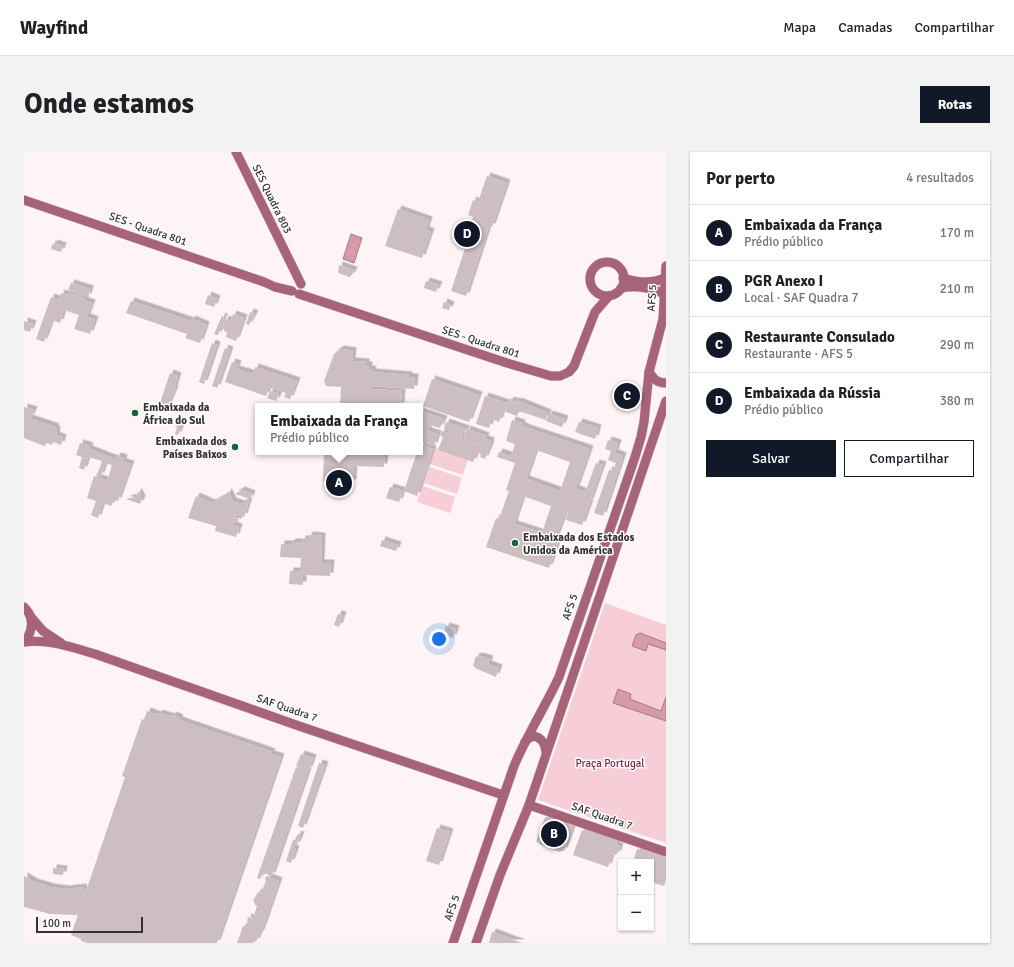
<!DOCTYPE html>
<html lang="pt">
<meta charset="utf-8">
<style>
body{margin:0;font-family:Signika,sans-serif;background:#f2f2f2;color:#202124}
.controls{position:absolute;right:12px;bottom:12px;display:grid;overflow:hidden;border-radius:0px;box-shadow:0 1px 3px #0004}
.controls button{width:36px;height:36px;display:grid;place-items:center;padding:0;border:0;border-bottom:1px solid #e0e0e0;background:#fff;color:#202124;font:20px sans-serif}
.scale{position:absolute;left:12px;bottom:10px;width:107px;box-sizing:border-box;padding-left:4px;border:2px solid #363132;border-top:0;font-size:11px;line-height:14px;white-space:nowrap;color:#363132;-webkit-text-stroke:3px #fff;paint-order:stroke}
.you{position:absolute;left:415px;top:487px;width:14px;height:14px;margin:-10px;border:3px solid #fff;border-radius:50%;background:#1a73e8;box-shadow:0 0 0 6px #1a73e833}
.badge{display:grid;place-items:center;width:26px;height:26px;border-radius:50%;background:#111827;color:#fff;font-size:13px;font-weight:700}
.pin{position:absolute;translate:-50% -50%;border:2px solid #fff;box-shadow:0 1px 4px #0006}
.popup{position:absolute;left:231px;top:251px;width:168px;height:52px;box-sizing:border-box;display:grid;place-content:center;border-radius:0px;background:#fff;filter:drop-shadow(0 1px 3px #0005);font-size:13px;white-space:nowrap;color:#757577}
.popup b{font-size:15px;color:#202124}
.popup::after{content:'';position:absolute;left:50%;top:100%;margin-left:-8px;border:8px solid transparent;border-top-color:#fff}
.list{margin:0;padding:0;list-style:none}
h2{display:flex;justify-content:space-between;align-items:center;height:52px;margin:0;padding:0 16px;font-size:17px}
h2 small{font-size:13px;font-weight:400;color:#757577}
.list li{display:grid;grid-template-columns:26px 1fr auto;gap:12px;align-items:center;box-sizing:border-box;height:56px;padding:0 16px;border-top:1px solid #e0e0e0}
.list b{display:block;font-size:15px;white-space:nowrap}
.list p{margin:0;font-size:13px;white-space:nowrap;color:#757577}
.list em{font-size:13px;font-style:normal;color:#757577}
.actions{display:flex;gap:8px;padding:12px 16px}
.actions a{flex:1;padding:9px 0;border:1px solid #111827;border-radius:0px;text-align:center;font-size:14px;color:#111827}
.actions .main{background:#111827;color:#fff}
.map{position:relative;flex:none;width:642px;height:791px;overflow:hidden;border-radius:0px}
header{display:flex;align-items:center;gap:24px;box-sizing:border-box;height:56px;padding:0 20px;background:#fff;border-bottom:1px solid #e0e0e0}
header strong{font-size:19px}
nav{display:flex;gap:22px;margin-inline-start:auto;font-size:14px}
.intro{display:flex;align-items:center;justify-content:space-between;box-sizing:border-box;height:96px;padding:0 24px}
h1{margin:0;font-size:28px}
.button{padding:10px 18px;border-radius:0px;background:#111827;color:#fff;font-size:14px;font-weight:700}
main{display:flex;gap:24px;padding:0 24px}
aside{flex:1;background:#fff;border-radius:0px;box-shadow:0 1px 3px #0004}
.map>svg:first-child{display:block}
.green{fill:#f7cdd8}
.water{fill:#d69aaa;stroke:#a67a86}
.building{fill:#ccbec1;fill-rule:evenodd;filter:url(#shadow)}
.lines{fill:none;stroke-linecap:round;stroke-linejoin:round}
.secondary-casing{stroke:#dad0d2;stroke-width:10}
.secondary{stroke:#a76377;stroke-width:9}
.poi-dot{fill:#186635;stroke:#fff;stroke-width:1.5}
.labels{text-anchor:middle;dominant-baseline:central;stroke-width:3;stroke-linejoin:round;paint-order:stroke}
.street-label{font-size:11px;fill:#363132;stroke:#fff}
.poi-label{font-size:11px;font-weight:bold;fill:#363132;stroke:#fff;text-anchor:start}
.park-label{font-size:11px;fill:#762e47;stroke:#fff}
</style>
<header>
<strong>Wayfind</strong>
<nav><a>Mapa</a><a>Camadas</a><a>Compartilhar</a></nav>
</header>
<div class="intro"><h1>Onde estamos</h1><a class="button">Rotas</a></div>
<main>
<div class="map">
<svg width="642" height="791" viewBox="0 0 642 791">
<defs>
<filter id="shadow"><feDropShadow dx="3.5" dy="-3.5" stdDeviation="0" flood-color="#0004"/></filter>
</defs>
<rect width="100%" height="100%" fill="#fef3f5"/>
<g class="green">
<path d="M412,296L444,307L439,323L406,312Z"/>
<path d="M406,315L438,326L433,342L400,331Z"/>
<path d="M399,334L431,345L426,361L393,350Z"/>
<path d="M581,451L642,473V691L514,648Z"/>
</g>
<g class="water">
<path d="M327,82L338,86L330,111L319,107Z"/>
<path d="M616,481L642,491V498L624,492L622,499L608,494L612,483Z"/>
<path d="M594,537L607,542L606,547L637,559L642,545V569L589,551Z"/>
</g>
<g class="building">
<path d="M463,24L483,31L468,75L465,74L442,144L427,139L450,69L448,68L449,65L444,63L449,48L454,50Z"/>
<path d="M374,57L405,68L402,78L407,80L398,106L361,94Z"/>
<path d="M30,91L39,94L37,100L27,97L28,92L30,93Z"/>
<path d="M315,113L330,118L328,123H327L326,125L314,121Z"/>
<path d="M402,129L415,133L412,140L400,136Z"/>
<path d="M47,131L66,137L64,145L57,142L56,145L62,147L61,149L68,151L63,165L71,168L66,182L50,177L55,163L40,158L36,171L28,168L20,190L12,187L27,145L35,148L37,141L44,143L45,141L51,143L52,140L44,138Z"/>
<path d="M184,143L193,147L190,155L181,152Z"/>
<path d="M107,149L167,169L168,167L182,173L176,191L161,186L163,182L102,161Z"/>
<path d="M420,150L427,153L425,158L418,156Z"/>
<path d="M226,160L231,162L225,173L222,172Z"/>
<path d="M209,162L220,166L212,189L202,185L203,180L200,179V177H198L201,167L207,169Z"/>
<path d="M198,164L200,165L194,183L190,182Z"/>
<path d="M0,169L9,172L6,180L0,178Z"/>
<path d="M188,191L193,193L180,232L175,230Z"/>
<path d="M201,196L206,198L193,236L188,234Z"/>
<path d="M318,197L329,199L328,209L342,210V213H345V217H349L348,220L385,223V225H391L390,237L348,234V237L378,239L377,254H316L317,235L302,234L300,229L310,202L315,198Z"/>
<path d="M208,210L214,212L212,217L229,222L231,215L273,229L266,247L260,245L262,241L245,235L242,244L201,230Z"/>
<path d="M146,221L154,224L150,237H151L144,254L136,251Z"/>
<path d="M408,227L455,243L445,270L399,254Z"/>
<path d="M603,236V239L613,243L611,250L608,249L607,251L599,249Z"/>
<path d="M246,239L255,242L252,249L243,246Z"/>
<path d="M461,244L482,251L475,270L468,267L465,276L452,272Z"/>
<path d="M486,248L494,250V249L524,261L522,268L495,259L493,264L482,260V258H480L483,250L485,251Z"/>
<path d="M0,255L10,258L7,265H5V266L32,275L31,277L33,278L32,283L39,286L37,293L29,290L28,293L23,291L20,294L0,286Z"/>
<path d="M396,259L420,267L416,276L406,273L404,279L414,282L410,294L396,289V276L399,277L400,275L396,273L397,270H396Z"/>
<path d="M525,262L541,267L538,275L522,269Z"/>
<path d="M488,268L498,271L497,273L503,276L566,297L552,337L561,340V341L572,311L579,313L566,350L559,347L560,343L557,351L559,348L566,351L558,373L542,368L544,360L542,359L532,386L535,387L525,416L462,395L472,366L475,367L485,339L482,338L491,311L473,305L475,300L487,304L491,292L482,289ZM512,298L546,310L536,339L502,327ZM499,344L527,354L518,381L490,372Z"/>
<path d="M154,269L159,270L154,283L151,282L153,275L150,274H153Z"/>
<path d="M422,270L442,277L440,283L431,280L430,281L439,284L438,288L455,294V296L457,297L458,294L440,287L443,277L462,284L461,287L467,289L466,292H467L461,307L456,305L457,302L453,300L449,310L414,298L419,285L416,284L418,279L426,281L427,279L420,276Z"/>
<path d="M555,270L574,276L571,287L551,280Z"/>
<path d="M584,288L594,291L591,301L599,304L579,364L570,361L585,318L589,319L592,311L584,308L587,299L581,297Z"/>
<path d="M56,291L66,294L65,297L91,307H92L93,304L100,306L99,310L107,312L94,349L90,348L87,354L79,351L74,366L67,363L72,349L63,346L70,324L83,329L88,313L81,311L77,324L73,323L78,309L64,305L60,318L55,316L58,305L52,303Z"/>
<path d="M396,292L409,297L393,344L380,339L393,300H396Z"/>
<path d="M300,300H361L360,315L330,314L329,331L299,329Z"/>
<path d="M366,335L379,339L375,350L362,346Z"/>
<path d="M218,338L228,342L226,347L211,342Z"/>
<path d="M114,339L118,347L116,352L102,347L112,345Z"/>
<path d="M204,339L209,349L217,352L225,348L220,365L212,362L211,366L215,367L214,370L210,369L208,373L215,375L212,385L191,379L192,374L164,366L172,344L188,351L203,343Z"/>
<path d="M285,383L298,384L297,411H307L306,424L279,423V433L265,432L266,419H276L277,406L256,405L257,392H267L268,390H278V387H284Z"/>
<path d="M358,388L374,393L372,399L356,394Z"/>
<path d="M314,462L319,463L315,475L310,473Z"/>
<path d="M422,474L432,477L429,486L419,482Z"/>
<path d="M452,504L454,505L455,504L466,507L464,512L475,516L472,525L451,516V515L449,514Z"/>
<path d="M123,559L134,563L135,561L148,565L149,563L156,566L155,568L248,600L247,602L257,605L193,791H63L57,789V787L47,783L54,763L26,762L0,755V724L10,730L27,735L42,737L59,735L61,742L101,625L98,624L118,567L120,568Z"/>
<path d="M277,602L289,606L285,618L272,614Z"/>
<path d="M295,611L301,613L279,676L274,674Z"/>
<path d="M272,615L284,619L248,724L239,721L236,727L233,726Z"/>
<path d="M525,664L546,672V673L549,675L540,699H537L536,700L515,692V691L512,690L521,665L524,666Z"/>
<path d="M413,676L426,680L415,713L402,709Z"/>
<path d="M558,678L593,690L592,693L596,694L594,701L589,704L590,701L589,700L584,715L549,703Z"/>
<path d="M274,682L277,683L273,693L270,692L269,696L272,697L267,711L262,709L269,688H271Z"/>
<path d="M613,697L642,706V728L640,734L627,730V710H609Z"/>
<path d="M29,716L40,717L39,723L29,722Z"/>
<path d="M242,724L255,729L237,781H236L232,790L230,789L229,791H213L219,774H221L222,771L227,772V771L223,769L224,765L229,767L233,754L230,752L231,750L229,749L234,740L237,742L242,728H241Z"/>
<path d="M468,780L498,791H465Z"/>
</g>
<g class="lines">
<defs>
<g id="secondary">
<path d="M212,0L277,132"/>
<path d="M0,48L240,130L251,135L268,139"/>
<circle cx="583" cy="127" r="17"/>
<path d="M599,126C614,131 627,132 641,126"/>
<path d="M597,136C613,133 626,135 640,142"/>
<path d="M275,142L483,211L527,224H536L545,220L550,214L571,160L585,144"/>
<path d="M625,220C630,227 633,231 642,231"/>
<path d="M0,455C11,465 9,480 0,490"/>
<path d="M6,464L19,479L37,491"/>
<path d="M0,490C25,487 47,495 71,502L275,574L479,643"/>
<path d="M501,590C511,578 521,588 522,600"/>
<path d="M505,653L642,700"/>
<path d="M429,791L490,614C503,583 521,555 535,525L611,305L617,285L620,270L625,220L639,167L642,114"/>
<path d="M452,791L476,723L505,653L642,249"/>
</g>
</defs>
<use href="#secondary" class="secondary-casing"/>
<use href="#secondary" class="secondary"/>
</g>
<g class="poi-dot">
<circle cx="111" cy="261" r="4"/>
<circle cx="211" cy="295" r="4"/>
<circle cx="491" cy="391" r="4"/>
</g>
<g class="labels">
<g class="street-label">
<text transform="translate(248 47) rotate(64)">SES Quadra 803</text>
<text transform="translate(124 77) rotate(19)">SES - Quadra 801</text>
<text transform="translate(628 146) rotate(-86)">AFS 5</text>
<text transform="translate(457 190) rotate(18)">SES - Quadra 801</text>
<text transform="translate(546 455) rotate(-71)">AFS 5</text>
<text transform="translate(263 556) rotate(19)">SAF Quadra 7</text>
<text transform="translate(578 664) rotate(19)">SAF Quadra 7</text>
<text transform="translate(428 756) rotate(-71)">AFS 5</text>
</g>
<g class="poi-label">
<text x="119" y="255">Embaixada da<tspan x="119" dy="13">África do Sul</tspan></text>
<text x="203" y="289" text-anchor="end">Embaixada dos<tspan x="203" dy="13">Países Baixos</tspan></text>
<text x="499" y="385">Embaixada dos Estados<tspan x="499" dy="13">Unidos da América</tspan></text>
</g>
<g class="park-label">
<text x="586" y="611">Praça Portugal</text>
</g>
</g>
</svg>
<div class="controls">
<button>+</button>
<button>−</button>
</div>
<div class="scale">100 m</div>
<div class="you"></div>
<div class="pin badge" style="left:315px;top:331px">A</div>
<div class="popup"><b>Embaixada da França</b>Prédio público</div>
<div class="pin badge" style="left:530px;top:682px">B</div>
<div class="pin badge" style="left:603px;top:244px">C</div>
<div class="pin badge" style="left:443px;top:82px">D</div>
</div>
<aside>
<h2>Por perto<small>4 resultados</small></h2>
<ul class="list">
<li><span class="badge">A</span><div><b>Embaixada da França</b><p>Prédio público</p></div><em>170 m</em></li>
<li><span class="badge">B</span><div><b>PGR Anexo I</b><p>Local · SAF Quadra 7</p></div><em>210 m</em></li>
<li><span class="badge">C</span><div><b>Restaurante Consulado</b><p>Restaurante · AFS 5</p></div><em>290 m</em></li>
<li><span class="badge">D</span><div><b>Embaixada da Rússia</b><p>Prédio público</p></div><em>380 m</em></li>
</ul>
<div class="actions"><a class="main">Salvar</a><a>Compartilhar</a></div>
</aside>
</main>
